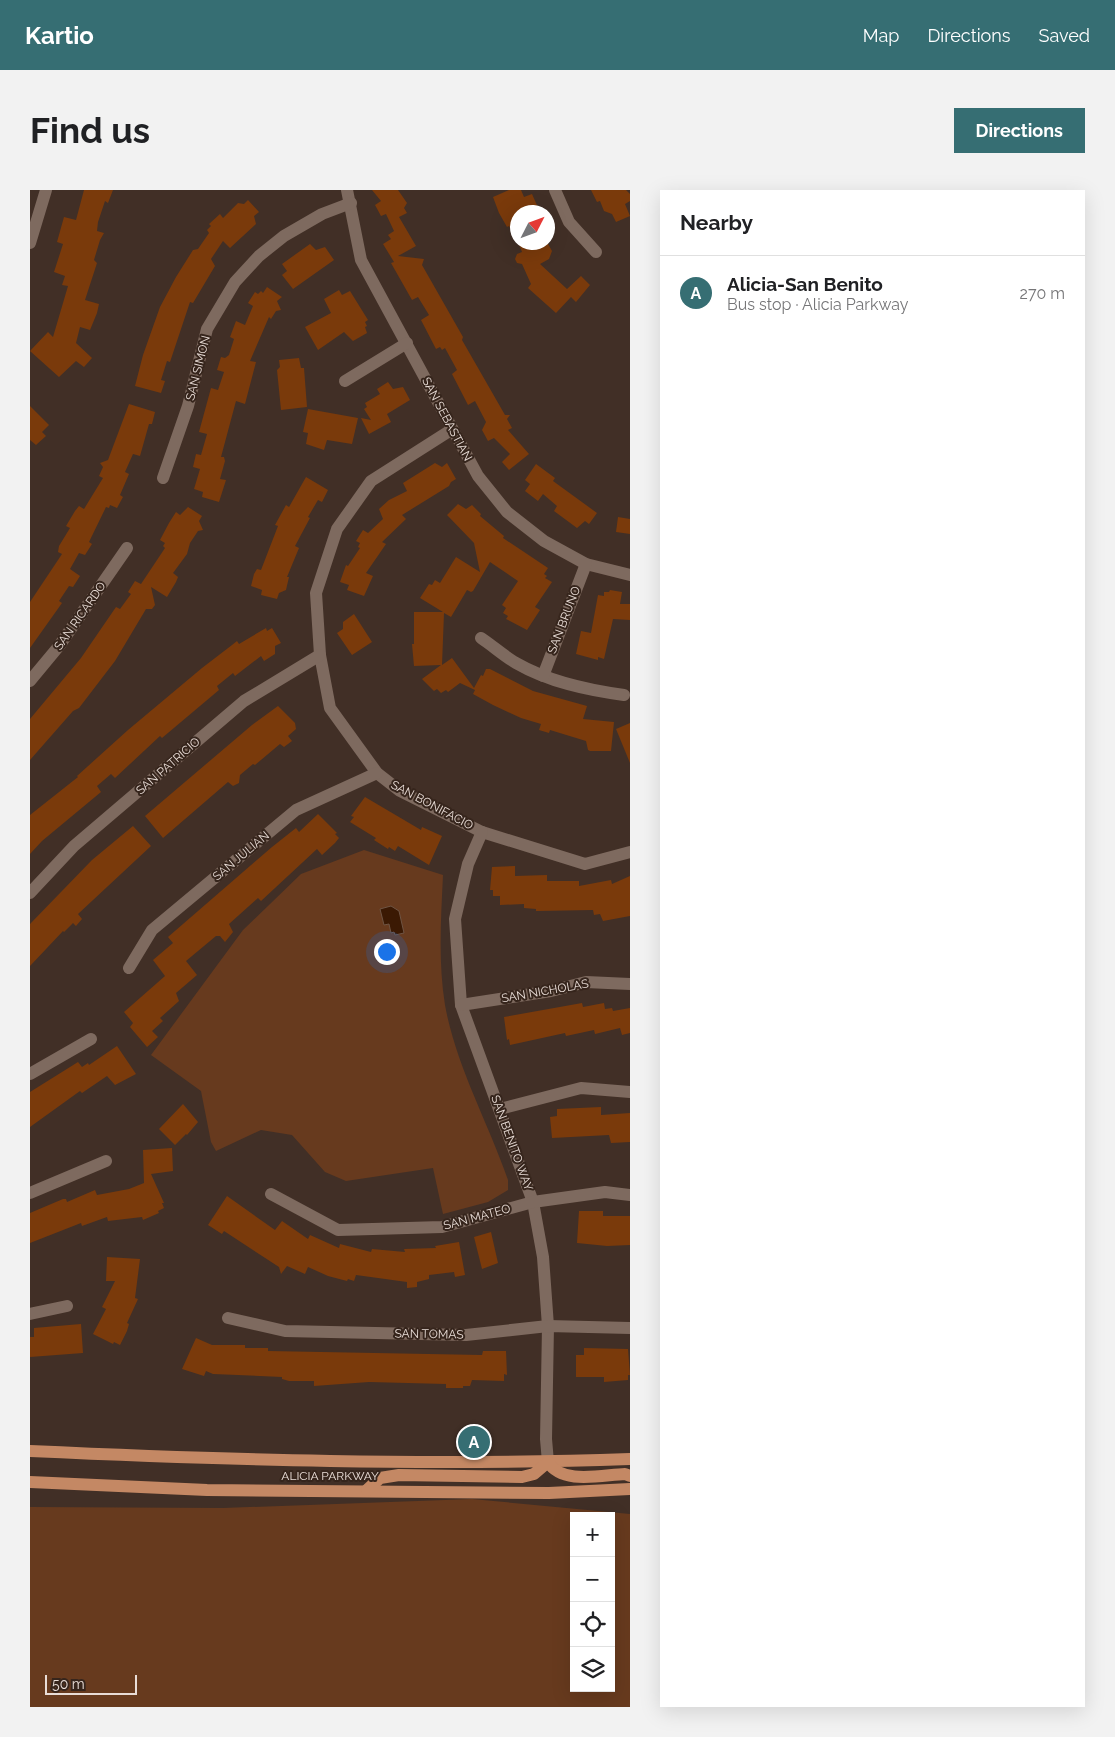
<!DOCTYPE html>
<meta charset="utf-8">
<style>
body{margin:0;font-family:Raleway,sans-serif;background:#f2f2f2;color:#202124}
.controls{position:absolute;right:15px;bottom:15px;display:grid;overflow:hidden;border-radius:0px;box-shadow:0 5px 20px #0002}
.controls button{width:45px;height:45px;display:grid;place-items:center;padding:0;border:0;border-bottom:1px solid #e0e0e0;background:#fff;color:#202124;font:25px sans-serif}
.compass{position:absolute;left:480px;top:15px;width:45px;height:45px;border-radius:50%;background:#fff;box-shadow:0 5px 20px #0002;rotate:48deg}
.scale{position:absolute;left:15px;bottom:12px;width:92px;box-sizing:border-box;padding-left:5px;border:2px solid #e9ddd7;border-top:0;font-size:14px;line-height:18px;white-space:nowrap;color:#e9ddd7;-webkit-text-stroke:4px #36251c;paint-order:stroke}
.you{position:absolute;left:356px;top:761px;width:18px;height:18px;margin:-12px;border:4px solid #fff;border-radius:50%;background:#1a73e8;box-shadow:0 0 0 8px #1a73e833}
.badge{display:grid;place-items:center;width:32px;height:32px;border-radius:50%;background:#366e73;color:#fff;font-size:16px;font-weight:700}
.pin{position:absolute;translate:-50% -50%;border:2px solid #fff;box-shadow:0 1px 5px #0006}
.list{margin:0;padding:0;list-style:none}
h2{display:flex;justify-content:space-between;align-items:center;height:65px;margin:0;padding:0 20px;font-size:21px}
h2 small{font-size:16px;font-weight:400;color:#757577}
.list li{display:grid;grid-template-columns:32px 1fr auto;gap:15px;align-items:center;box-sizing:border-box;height:75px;padding:0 20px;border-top:1px solid #e0e0e0}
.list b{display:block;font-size:19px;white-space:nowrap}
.list p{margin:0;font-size:16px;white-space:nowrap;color:#757577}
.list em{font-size:16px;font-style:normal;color:#757577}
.icon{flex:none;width:28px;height:28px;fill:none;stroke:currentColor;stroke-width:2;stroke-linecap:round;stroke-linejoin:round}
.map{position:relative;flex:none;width:600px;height:1517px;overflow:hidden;border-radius:0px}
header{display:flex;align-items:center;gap:30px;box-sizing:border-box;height:70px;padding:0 25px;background:#366e73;color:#fff}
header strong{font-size:24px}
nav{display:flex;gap:28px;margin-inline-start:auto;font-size:18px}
.intro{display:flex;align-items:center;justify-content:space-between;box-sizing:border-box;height:120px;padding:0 30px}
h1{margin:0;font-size:35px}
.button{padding:12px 22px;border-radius:0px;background:#366e73;color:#fff;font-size:18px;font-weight:700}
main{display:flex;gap:30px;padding:0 30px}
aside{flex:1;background:#fff;border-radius:0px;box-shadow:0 5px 20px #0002}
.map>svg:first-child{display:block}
.green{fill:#673a1e;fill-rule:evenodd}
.water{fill:#3b1903;stroke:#6f5443}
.building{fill:#7a3a0b}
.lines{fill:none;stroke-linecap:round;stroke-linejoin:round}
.street{stroke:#7e6a5f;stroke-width:12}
.primary{stroke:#c48864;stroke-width:12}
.labels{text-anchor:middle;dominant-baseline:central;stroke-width:4;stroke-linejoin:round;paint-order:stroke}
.street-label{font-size:12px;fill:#e9ddd7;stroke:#36251c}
</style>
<header>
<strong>Kartio</strong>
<nav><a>Map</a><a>Directions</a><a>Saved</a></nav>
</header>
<div class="intro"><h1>Find us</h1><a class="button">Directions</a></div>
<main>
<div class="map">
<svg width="600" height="1517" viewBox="0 0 600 1517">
<rect width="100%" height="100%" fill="#412f26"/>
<g class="green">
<path d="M334,660L413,685C411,729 408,771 415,815C426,876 458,932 478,990V1000L458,1012L413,1024L403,978L316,991L295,982L262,945L231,940L186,961L181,952L171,901L121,865L213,740L271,684Z"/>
<path d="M442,1309L600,1324V1517H0V1317L193,1318ZM544,1326H581V1498H544Z"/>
</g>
<path class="water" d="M361,716L369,721L374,743L365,745L364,742L361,743L359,734L354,735L350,719Z"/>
<g class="building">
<path d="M54,0H83L78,13L75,11L68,32L67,41L74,43L70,50L64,70L67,73L55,110L69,114L67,123L60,140L50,137L46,153L62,168L54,177L46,171L29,187L0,161L18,142L23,147L38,96L32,95L35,86L24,82L33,54L27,52L34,27L46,30Z"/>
<path d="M342,0H368L377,13L374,18L377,23L369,27L386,56L368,66L394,69L392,75L433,147L432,150L475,225H480L477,229L482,238L478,240L499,264L479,280L472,272L480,264L464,248L458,251L452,240L456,232L445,211L438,215L422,184L427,180L415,158L412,160L410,157L406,159L391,130L399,125L388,107L382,110L361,73L364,72L353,54L361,49L358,45L364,41L356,24L351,26L345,15L351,11Z"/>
<path d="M479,0H491L494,7L502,4L510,22H488V52L479,36L477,37L469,23L463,7Z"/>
<path d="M561,0H596L600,4V11L595,14L600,26L586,32L582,24L574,21L570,11L567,12Z"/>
<path d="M218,10L229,22L224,26L226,34L200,58L193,51L181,69L185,76L163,113L160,112L140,172L137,171L131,190L135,191L131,203L105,196L113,165L130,117L146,87L163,60L168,59L179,43L177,40L181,36L179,34L190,24L193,28L208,13L214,14Z"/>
<path d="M488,52H517L522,61L519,69L510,74L537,99L551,86L560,95L546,112L541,107L526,123L498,98L501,94L492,74L487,73L485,69L487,64L492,62Z"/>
<path d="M280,54L286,60L295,57L304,70L263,99L252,85L257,81L252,74Z"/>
<path d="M237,97L252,107L247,111L251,120L246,121L241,129L239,127L220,171L226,172L215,214L206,211L191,267H194L195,271L190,289L196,290L189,312L172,307L173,302L164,299L170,279L163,277L166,264L171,265L177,244L169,242L181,198L188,200L194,182L187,180L191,167L195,168L199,165L204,149L200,147L206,131L215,135L223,116L218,113L225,102L228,104L231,101L233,103Z"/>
<path d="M309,100L312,105L320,101L338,130L335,132L337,136L335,137L337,143L323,151L314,142L288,160L275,137L301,123L294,109Z"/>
<path d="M269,168L271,178H274L277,217L251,220L247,180L250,177L249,170Z"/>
<path d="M358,192L363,199L373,197L380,210L357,224L361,232L339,244L331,228L341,230L334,219L337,217L335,213L350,204L347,199Z"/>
<path d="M99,214L125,222L122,234H119L110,266L103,264L95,282L99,284L90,305L93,307L87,318L80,315L79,318L76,317L59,352L62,354L55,365L49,363L40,379L50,386L43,397L39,396L29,411L32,413L0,458V412L32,364L28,362L29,356L40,338L36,336L45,321L49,316L54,319L73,288L69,286L73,277L70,273L78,270Z"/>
<path d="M0,216L19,235L12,242L16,246L6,255L0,250Z"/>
<path d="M278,219L328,228L322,254L297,250L294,260L276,254L278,243L273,242Z"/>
<path d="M405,273L412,277L417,273L426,289L421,292L419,296L372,325L376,329L352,352L356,354L336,383L343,386L334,406L317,400L319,395L310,392L316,375L318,376L330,358L328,357L330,353L326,351L333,340L338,343L353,329L349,319L359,310L377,301L373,293Z"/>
<path d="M506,274L525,288L523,291L567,323L559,334L555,331L547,338L524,321L527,316L513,304L508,311L495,301L500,294L495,290Z"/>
<path d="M276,287L298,300L292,312L288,310L278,327L280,328L265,356L269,358L257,387H259L256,400L249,403L247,409L231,405L232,400L221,396L224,384L227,379L231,380L248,336L245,335L256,315L259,317Z"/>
<path d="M428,314L436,319L442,315L451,324L450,326L474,346L473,348L518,378L514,384L517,386L515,388L522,392L505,417L510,420L497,440L476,429L478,426L473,423L476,418L472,415L488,391L460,372L443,401L441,402L437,400L421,427L414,423L412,475L422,468L444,498L451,485L453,486L456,479H460L503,501L557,516L553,529L584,532L581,561H560L558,560L556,551L520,540L519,543L509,540L511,534L491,528L463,515L443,504L445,500L430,493L418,502L416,500L411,503L407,499L404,501L392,489L411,475L384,476L382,454H384V422H413L390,408L399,394L402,395L405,390L410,393L426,367L450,382L444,353L417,325Z"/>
<path d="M158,317L172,326L169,331L173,340L168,341L160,353L157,364L143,383L148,387L146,392L137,407L121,397L125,415L122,419H116L85,471L49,518L43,521L0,570V529L51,468L86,417L90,419L101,404L98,402L105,391L111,394L135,358L133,356L135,353L130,350L139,333L146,322L150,325Z"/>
<path d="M588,327L600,329V344L586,342Z"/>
<path d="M580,400L592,402L590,414H600V430L583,429L574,469L568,467V470L546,464L551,441L561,443L568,405L574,406V402H579Z"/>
<path d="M324,424L342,452L322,465L307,443L313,439V432Z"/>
<path d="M236,438L237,441L242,438L251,453L245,456V464L234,471L231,466L205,486L203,483L187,496L189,500L132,548L130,546L85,588L81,584L67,596L71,602L12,651L0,664V625L48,587L47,586L98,540L172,478L202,455L207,451L209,454Z"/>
<path d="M248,516L265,533L266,539L258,546L262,551L254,557L250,554L225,575L223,574L210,585L209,593L203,596L198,592L133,648L115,626L222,535Z"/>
<path d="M600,533V573L586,539Z"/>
<path d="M335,607L391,640L392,637L412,646L399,675L368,656L365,661L359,657L358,659L344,650L346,648L320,632L324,627L321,626Z"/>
<path d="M288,624L307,643L305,644L309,648L305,653L292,665L287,659L231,711L228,708L199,734L203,742L195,752L190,746H186L156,771L167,785L146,803L149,811L130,828L133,831L122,841L128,847L117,857L100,837L103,833L94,822L135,786L123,770L143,753L138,747L242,657L266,638L269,642Z"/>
<path d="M103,636L121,656L48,724L52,729L46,736L43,733L34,742L33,741L0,776V734L62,670Z"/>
<path d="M485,676V686L517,685V691H549V696L581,690L582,694L600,686V726L573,731L570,724L564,725L563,720L506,721V719L494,718V714L470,715V706H463V700H460L462,677Z"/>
<path d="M552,813L553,817L574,813L575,819L582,818L583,821L600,818V843L592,845L590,838L565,844L564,840L536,846L535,843L480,855L479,849L477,850L474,827Z"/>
<path d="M87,856L106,884L85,895L77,886L52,903L50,901L0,937V902L48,872L52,877L58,873L59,875Z"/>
<path d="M153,914L168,932L157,945L156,944L145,955L129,939Z"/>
<path d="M571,917V925L600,923V952L581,953L579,945L522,948L520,927L527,926V919Z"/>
<path d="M142,958L143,981L121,984L134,1013H132L134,1018L128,1021L129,1023L113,1030L112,1027L78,1031L77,1027L52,1036L51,1033L0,1053V1023L33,1009H36L37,1012L65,1000L67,1005L99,999L114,993L113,960Z"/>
<path d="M197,1006L245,1040L252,1031L278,1049L280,1045L309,1058L310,1054L341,1062L342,1059L375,1062L374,1059L406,1058L405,1056L429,1052L435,1085L425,1087L424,1082L399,1085V1089L387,1092V1097L377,1098V1092L348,1088L326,1085L324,1091L318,1089L317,1091L298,1086L278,1077L275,1084L257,1076L251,1084L249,1077L194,1041L192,1044L178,1035Z"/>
<path d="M549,1021H573V1026H600V1055L577,1056L547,1053Z"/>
<path d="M461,1042L468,1073L452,1079L444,1047Z"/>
<path d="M77,1067L110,1069L105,1108L108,1109L97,1133L99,1134L97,1141L90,1155L84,1152L83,1154L63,1144L76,1119L72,1117L85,1091H76Z"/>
<path d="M51,1134L53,1163L0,1167V1147H4V1138Z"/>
<path d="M166,1148L182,1155H215V1158H238V1161L452,1165L453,1161H476L477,1185L474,1184V1191L442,1190L440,1196H433V1198H416V1194L339,1192L284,1196V1191H259L252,1189V1187L183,1184L176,1181L174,1186L152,1179Z"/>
<path d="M554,1158L598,1159L600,1185H598V1190L574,1192V1187H546V1165H554Z"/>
</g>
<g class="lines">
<g class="street">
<path d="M317,0L331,70L448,286L477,322L514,351L556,374L600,385"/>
<path d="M525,0L539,32L566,62"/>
<path d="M0,53L16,0"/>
<path d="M315,191L377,153"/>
<path d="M421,240L341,291L307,339L286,403L290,465L300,518L347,583L370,601L452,642L555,674L600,662"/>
<path d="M133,288L158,216L177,139L205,92L229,66L254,46L292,24L321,13"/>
<path d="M451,448C463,456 474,466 486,473C519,492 557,500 594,505"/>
<path d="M513,486L556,374"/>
<path d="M0,491L29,456L97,358"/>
<path d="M452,642L438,674L425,729L431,815L503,1012L513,1067L518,1136L516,1249L518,1272"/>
<path d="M0,703L44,656L214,511L290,465"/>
<path d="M99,778L122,740L266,620L347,583"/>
<path d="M431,815L521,801L556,792L600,794"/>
<path d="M0,884L61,849"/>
<path d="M470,919L551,898L600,902"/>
<path d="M0,1003L76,971"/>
<path d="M241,1004L308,1040L412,1037L503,1012L575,1002L600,1005"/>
<path d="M0,1124L37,1116"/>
<path d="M198,1128L255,1141L436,1145L518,1136L600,1138"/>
</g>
<g class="primary">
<path d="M0,1261C200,1270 400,1276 600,1269"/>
<path d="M0,1292L177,1300L519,1303L600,1299"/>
<path d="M337,1300L350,1288L369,1285L492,1287L504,1284L518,1272C532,1295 571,1285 595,1284L600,1286"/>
</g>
</g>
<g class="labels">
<g class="street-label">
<text transform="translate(168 178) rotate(-76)">SAN SIMON</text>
<text transform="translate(417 229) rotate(62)">SAN SEBASTIAN</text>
<text transform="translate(50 426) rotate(-55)">SAN RICARDO</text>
<text transform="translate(534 430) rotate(-69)">SAN BRUNO</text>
<text transform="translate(138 576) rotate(-41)">SAN PATRICIO</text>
<text transform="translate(402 615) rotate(28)">SAN BONIFACIO</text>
<text transform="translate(211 666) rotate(-40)">SAN JULIAN</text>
<text transform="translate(515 801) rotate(-10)">SAN NICHOLAS</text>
<text transform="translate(482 953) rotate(70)">SAN BENITO WAY</text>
<text transform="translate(447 1027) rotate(-15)">SAN MATEO</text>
<text transform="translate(399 1144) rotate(1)">SAN TOMAS</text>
<text x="300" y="1286">ALICIA PARKWAY</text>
</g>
</g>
</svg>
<div class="controls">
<button>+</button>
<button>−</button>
<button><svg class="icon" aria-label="locate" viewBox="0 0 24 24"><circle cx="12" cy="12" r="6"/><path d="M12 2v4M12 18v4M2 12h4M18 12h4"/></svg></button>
<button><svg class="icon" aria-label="layers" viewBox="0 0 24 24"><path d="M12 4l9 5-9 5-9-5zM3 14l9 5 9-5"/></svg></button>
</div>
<svg class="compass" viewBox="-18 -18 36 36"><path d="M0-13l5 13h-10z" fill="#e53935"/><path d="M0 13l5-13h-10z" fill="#757577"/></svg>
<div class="scale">50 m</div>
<div class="you"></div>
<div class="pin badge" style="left:444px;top:1252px">A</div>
</div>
<aside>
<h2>Nearby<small></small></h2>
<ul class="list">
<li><span class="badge">A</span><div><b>Alicia-San Benito</b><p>Bus stop · Alicia Parkway</p></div><em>270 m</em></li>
</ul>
</aside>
</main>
